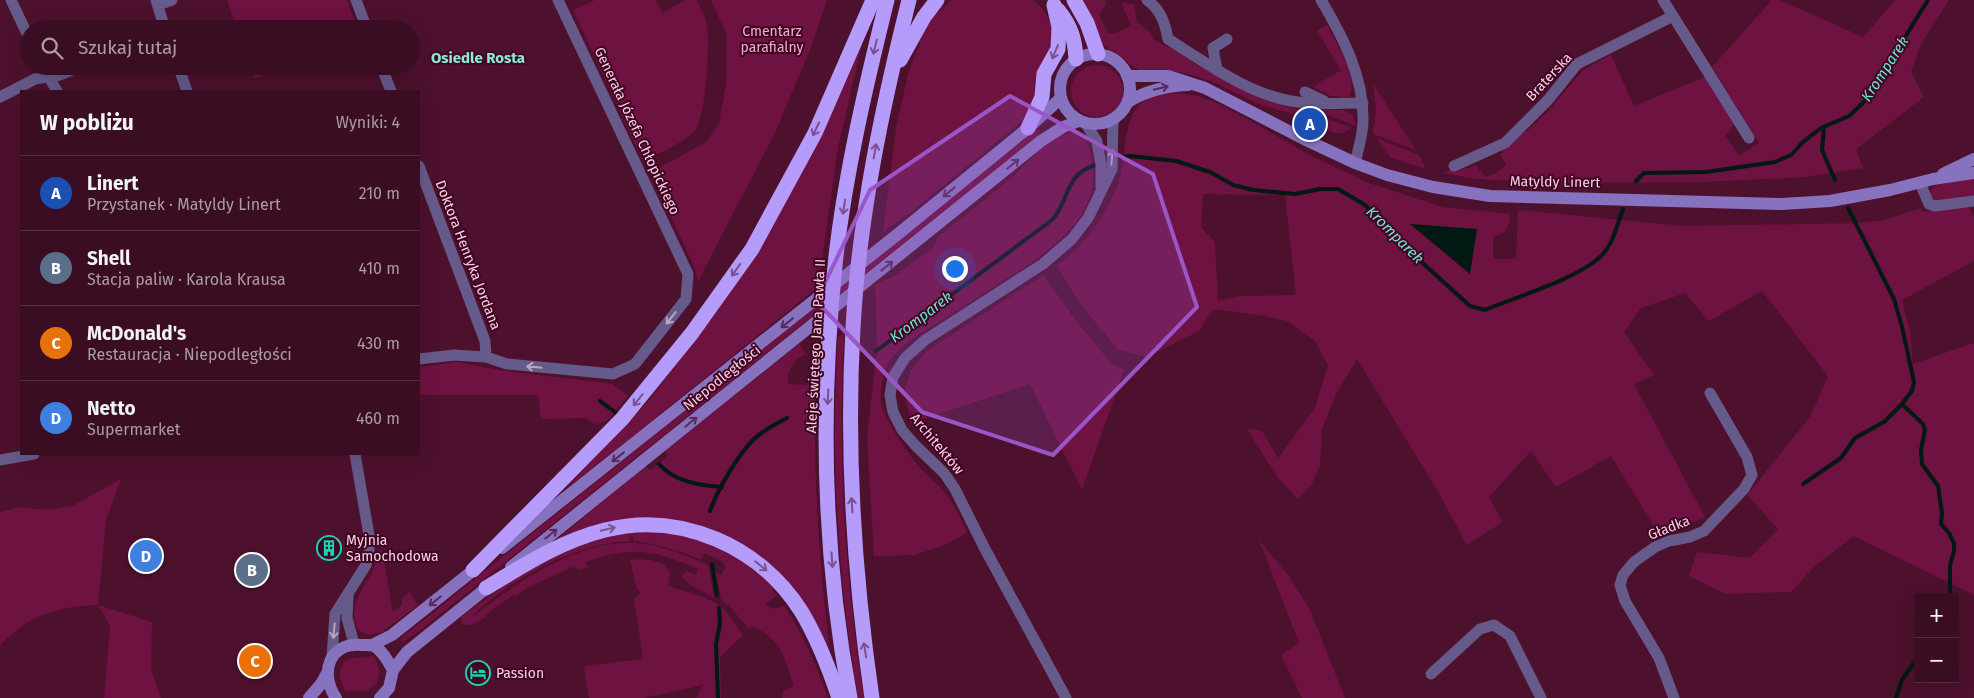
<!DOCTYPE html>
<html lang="pl">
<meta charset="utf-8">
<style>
body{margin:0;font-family:"Fira Sans",sans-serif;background:#451b2f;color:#f1f3f6}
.controls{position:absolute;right:15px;bottom:15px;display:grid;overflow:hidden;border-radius:0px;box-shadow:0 5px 20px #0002}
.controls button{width:45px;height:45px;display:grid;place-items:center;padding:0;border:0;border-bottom:1px solid #542d40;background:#3a0d22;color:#f1f3f6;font:25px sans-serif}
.you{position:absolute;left:954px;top:268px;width:18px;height:18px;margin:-12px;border:4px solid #fff;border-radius:50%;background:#1a73e8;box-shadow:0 0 0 8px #1a73e833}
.badge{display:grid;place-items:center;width:32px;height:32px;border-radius:50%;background:#19d5b2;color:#fff;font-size:16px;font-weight:700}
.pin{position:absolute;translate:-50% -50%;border:2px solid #fff;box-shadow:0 1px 5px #0006}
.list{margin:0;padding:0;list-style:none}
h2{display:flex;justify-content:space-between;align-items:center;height:65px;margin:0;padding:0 20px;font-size:21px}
h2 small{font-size:16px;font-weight:400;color:#ab9ca5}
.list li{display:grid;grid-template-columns:32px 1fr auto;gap:15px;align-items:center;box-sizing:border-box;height:75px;padding:0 20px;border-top:1px solid #542d40}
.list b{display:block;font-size:19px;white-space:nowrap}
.list p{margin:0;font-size:16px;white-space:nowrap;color:#ab9ca5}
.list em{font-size:16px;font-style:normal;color:#ab9ca5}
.icon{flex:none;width:28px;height:28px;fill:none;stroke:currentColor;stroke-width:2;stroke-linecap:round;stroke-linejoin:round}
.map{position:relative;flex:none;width:1974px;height:698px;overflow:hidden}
.search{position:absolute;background:#3a0d22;box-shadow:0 5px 20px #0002;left:20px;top:20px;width:400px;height:55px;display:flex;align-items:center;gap:12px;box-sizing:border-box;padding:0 18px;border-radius:28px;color:#ab9ca5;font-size:19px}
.panel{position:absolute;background:#3a0d22;box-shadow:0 5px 20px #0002;left:20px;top:90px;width:400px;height:365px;border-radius:0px}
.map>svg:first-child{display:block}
.green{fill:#6e1241;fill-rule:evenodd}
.water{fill:#011813}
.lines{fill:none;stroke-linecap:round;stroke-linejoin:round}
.stream{stroke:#011813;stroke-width:4}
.street{stroke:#665a8a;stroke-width:11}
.secondary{stroke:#8772bf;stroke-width:12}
.highway{stroke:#b59cfb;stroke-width:15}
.oneway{stroke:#7b5090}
.oneway2{stroke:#5a2b5a}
.oneway3{stroke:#bea2be}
.marked{fill:#9a56c7;fill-opacity:0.2;stroke:#9a56c7;stroke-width:4;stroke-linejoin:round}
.labels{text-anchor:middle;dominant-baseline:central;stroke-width:4;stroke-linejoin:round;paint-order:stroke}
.park-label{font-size:14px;fill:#f1b1c9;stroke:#410524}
.street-label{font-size:14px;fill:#f9d2e0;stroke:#410524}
.poi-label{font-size:14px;fill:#f9d2e0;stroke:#410524;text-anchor:start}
.neighbourhood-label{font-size:15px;font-weight:bold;fill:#8aebd1;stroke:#410524}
.water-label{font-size:15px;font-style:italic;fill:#6ae6c8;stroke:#410524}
</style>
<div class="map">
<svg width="1974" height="698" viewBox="0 0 1974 698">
<rect width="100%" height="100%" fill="#4d112e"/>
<g class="green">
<path d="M227,0H347L357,29H237Z"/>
<path d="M595,0H656L662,13L686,0H697C700,7 704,14 706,22C711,40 706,114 696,129C684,144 660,152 643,161L573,10Z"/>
<path d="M711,0H827L810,50L774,135L698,281L694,266L650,173L706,142L719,123L726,84L727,35Z"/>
<path d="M952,0H1034L1044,11L1052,26L1053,42L1031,108L1022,121L910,213L883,232L896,128L908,74L922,37L934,15Z"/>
<path d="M1081,0H1105L1106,4L1099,14L1108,33H1115L1131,26L1121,2L1134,5L1137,22L1151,33L1153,39L1169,48L1175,45L1191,56L1194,63L1241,89L1277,104L1291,108L1344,110L1353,116L1356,126L1321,112L1294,114L1261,105L1216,83L1196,76L1178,72L1139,70L1103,45Z"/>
<path d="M1772,0H1780L1863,37L1895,0H1949L1921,44L1911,72L1924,97L1856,149L1863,168L1806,177L1703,182L1559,183L1475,179L1443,173L1454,168L1456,171L1476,166L1486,177L1498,172L1506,165L1501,155L1504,147L1527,131L1549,110L1583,70L1611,55L1634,106L1705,77L1734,124L1732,129L1725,135L1739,156L1759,143L1712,67Z"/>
<path d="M1327,25C1336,42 1359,78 1349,97L1331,96L1313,87L1341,70L1317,31Z"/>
<path d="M864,35L838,148L818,287L622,445L566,488L649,400L711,320L759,248Z"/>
<circle cx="1097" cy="91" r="26"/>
<path d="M250,66H289L254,79Z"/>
<path d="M1373,84L1416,150L1373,134L1376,109Z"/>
<path d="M1177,93L1194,95L1212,101L1242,116L1308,154L1366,182L1443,207L1510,214C1509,227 1508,234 1493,236V259H1516L1518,210L1683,226L1859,223L1884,220L1921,208L1922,212L1968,204L1974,218V261L1902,300L1910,332L1913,364L1973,343L1974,346V595L1854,536L1816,565L1791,592L1725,594L1689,576L1697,552L1750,558L1778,529L1747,495L1810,417L1828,376L1762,291L1709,321L1685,293L1641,308L1624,332L1654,375L1634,384L1705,517L1660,536L1611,456L1556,487L1531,451L1489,497L1503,522L1467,545L1437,490L1357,359L1336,394L1322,429L1320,465L1312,484L1298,499L1278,478L1247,429L1262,431L1278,458L1315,408L1328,365L1315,341L1287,321L1265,316L1213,309L1199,331L1147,357L1118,350L1079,302L1057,266C1083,246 1105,218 1117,187C1128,162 1119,115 1147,99C1154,94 1168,94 1177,93ZM1203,194L1285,195L1296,295L1241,296L1218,301L1215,242L1201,227Z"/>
<path d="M1310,116H1322L1351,128C1339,139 1327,129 1315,123L1317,120Z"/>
<path d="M1039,128L1040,134L423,628L403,642L400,639Z"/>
<path d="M1075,131L1083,134C1119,205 1056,248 1003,281C982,295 961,308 939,322C924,331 906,342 894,355C883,368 880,386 881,402C883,419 912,460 924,472C931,479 939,485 945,493C955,505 961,519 967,533L945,545L914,555L874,557L867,438L877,347L875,284L893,277L934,247L937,238C961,218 987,199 1011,178C1031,160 1048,136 1075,131Z"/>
<path d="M1376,138L1419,155L1426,169L1391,158Z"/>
<path d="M1974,177V197L1933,201L1929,195L1933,187L1938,185Z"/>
<path d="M1043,275L1077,322L1111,363L1124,370L1082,490L1030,384L911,423L904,393L911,370L927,351Z"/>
<path d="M844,333C838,457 844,575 864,698H858C838,579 830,458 838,338Z"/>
<path d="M799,344L806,354C793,359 787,371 788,384L810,385L811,396L815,397C814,480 819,563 829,645L826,646L795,592L681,522L555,541L645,466L651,470L668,456L665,451Z"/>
<path d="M457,362L505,371L613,384L628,396L606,422L594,424L586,418L541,419L538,395H419V367Z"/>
<path d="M121,479L106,520L98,605L152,622L151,670L161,698H104L110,625L98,605C72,606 42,611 21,627C13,632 7,639 0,645V512L20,507L46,510L74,505Z"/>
<path d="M636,532H664L699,539L744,561L775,587L772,590L777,595L765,604L774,609L784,606C804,635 816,665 828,698H782L783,691L794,686C783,656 783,641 752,626L749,629L731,608L721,600L715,571L721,575L725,568L723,562L705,553L701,560C679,550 657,544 633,541V536H630V541C576,543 512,578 473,615L474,616C516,583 576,541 631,543C659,544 683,554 708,565L714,598L692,586L682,577L686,571L696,575L698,569C655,550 631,545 585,562L588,567L581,570L572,567L529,587L516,596L513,595L485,615L486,617C478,621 470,628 462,624L461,617L465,614L518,576L576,546L610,536Z"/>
<path d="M1259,540L1289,576L1310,610L1345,698H1302L1281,655L1299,643Z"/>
<path d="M382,550L393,612L402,605V598L409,592L418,605L382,632L368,635L358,630C343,598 375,584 378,551Z"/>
<path d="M630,559L649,560L664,564L670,573L668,586C686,592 709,596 724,609C731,616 737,627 743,635L720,657L721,698H696L703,685L644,698H589L584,666L643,659L634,599L641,593L636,587Z"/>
<path d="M374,656L380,671L377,683L368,690L346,691C338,681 336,661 353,658C360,657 367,658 374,656Z"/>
</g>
<path class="water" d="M1410,224L1477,229L1470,274Z"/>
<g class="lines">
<g class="stream">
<path d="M1824,127L1822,150L1835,180"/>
<path d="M1120,157L1130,156L1176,161L1210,172L1233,185L1253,190L1295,194L1320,189H1338L1365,205L1416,257L1470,306L1485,310C1516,297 1581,278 1603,254C1614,242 1617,224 1623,209"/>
<path d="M1636,181L1644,173L1706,172L1775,162L1791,155L1803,142L1821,128L1849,116L1866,100L1928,0"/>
<path d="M1848,208L1894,299L1902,327L1914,382L1912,391L1902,404L1923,424L1925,430L1921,450L1922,464L1938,486L1942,513L1941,524L1949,533L1954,543V551L1950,565V597"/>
<path d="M876,351L1052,220C1071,199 1063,176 1095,165"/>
<path d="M600,401L615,412"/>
<path d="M659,464C675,482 698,485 722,487"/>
<path d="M1803,484L1841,458L1855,438L1884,422L1902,404"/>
<path d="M710,511C718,489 737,456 754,439C764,430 775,424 787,418"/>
<path d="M712,564L717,595"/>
<path d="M718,698L716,644L720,624L719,608"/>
<path d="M1896,698L1902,680L1918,657"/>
</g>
<g class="street">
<path d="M11,0L29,38"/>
<path d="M156,0L165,29"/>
<path d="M356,0L367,29"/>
<path d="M1147,0C1161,10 1165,23 1168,39C1206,63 1252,97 1298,102C1319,105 1341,103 1363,103"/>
<path d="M1321,0C1343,37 1364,77 1363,121C1363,135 1358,150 1355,163"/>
<path d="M158,5L172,0"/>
<path d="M1673,16L1749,138"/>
<path d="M42,66L57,91"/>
<path d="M178,66L187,91"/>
<path d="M381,66L391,91"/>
<path d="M1217,70L1213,48L1227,39"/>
<path d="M1305,92L1324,101"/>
<path d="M0,97L35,79L60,75L82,66"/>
<path d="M1085,123L1097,141L1101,165V187"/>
<path d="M419,166L485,341L486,357"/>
<path d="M1454,166L1505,143L1548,100L1577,64L1673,16L1663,0"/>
<path d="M1920,183L1929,204L1935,206L1974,201"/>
<path d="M419,359L454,355L486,357L507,364L613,374L635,364L686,299L688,274L558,0"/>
<path d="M0,460L34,454"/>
<path d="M348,595L347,618L354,644"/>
<path d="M332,657L335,614L366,565L369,551V535L355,454"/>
<path d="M1431,674L1480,629L1494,625L1510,636L1541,698"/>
<path d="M1066,698L985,549L955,489L944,473L915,445L902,430L893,412L890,395L893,377L905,358L925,340L1043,264L1072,239L1088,218L1112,169L1113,120"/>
<path d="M1674,698L1659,658L1625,601L1620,585L1623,575L1634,562L1655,547L1669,541L1690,537L1704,531L1744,489L1752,475L1747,457L1710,393"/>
</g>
<g class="secondary">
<circle cx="1095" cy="89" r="35"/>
<path d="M1127,76H1168L1205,88L1304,139L1355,163L1387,175L1433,187L1490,196L1782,204L1830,201L1890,190L1933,179L1974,173"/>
<path d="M1128,102C1147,90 1166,86 1188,85"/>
<path d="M1943,174L1974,159"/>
<path d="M502,548L898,234L1028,128L1061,98"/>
<path d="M511,567L1041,141L1063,127L1079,121"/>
<path d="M372,645L392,635L480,565"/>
<path d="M393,670L407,652L494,582"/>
<path d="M309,698L321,684L327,673"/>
<path d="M336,698C319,673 329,642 362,645C368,645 373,644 377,648C384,653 389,663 393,670L389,688L380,698"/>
</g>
<g class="highway">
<path d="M1074,0L1087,23L1098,54"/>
<path d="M1058,10C1071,26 1075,39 1076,59"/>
<path d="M900,60L924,17L937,0"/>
<path d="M1028,128L1042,97L1044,74L1058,49L1059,27L1054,5"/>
<path d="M473,570L622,419L692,333L752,249L815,133L873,0"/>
<path d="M486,588C524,565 561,541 605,530C680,511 760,546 801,611C818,639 829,668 839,698"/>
<path d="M850,698C823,554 820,402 836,256C846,170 866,85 887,0"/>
<path d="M872,698C854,575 846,452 853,328C859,217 882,108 909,0"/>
</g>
</g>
<defs><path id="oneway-shaft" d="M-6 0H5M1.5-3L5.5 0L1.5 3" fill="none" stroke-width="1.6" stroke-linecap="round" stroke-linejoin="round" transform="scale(1.25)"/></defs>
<g class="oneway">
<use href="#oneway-shaft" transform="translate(875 47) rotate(104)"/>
<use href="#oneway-shaft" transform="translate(1055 52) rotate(113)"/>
<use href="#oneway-shaft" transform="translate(816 129) rotate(115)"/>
<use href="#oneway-shaft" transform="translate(875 151) rotate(-80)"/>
<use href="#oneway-shaft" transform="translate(844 207) rotate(99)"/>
<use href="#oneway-shaft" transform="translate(736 270) rotate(125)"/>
<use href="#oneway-shaft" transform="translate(828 397) rotate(92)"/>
<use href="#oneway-shaft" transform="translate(638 400) rotate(129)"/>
<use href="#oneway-shaft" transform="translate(852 505) rotate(-93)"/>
<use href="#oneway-shaft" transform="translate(608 529) rotate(-13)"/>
<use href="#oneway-shaft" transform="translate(832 560) rotate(86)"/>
<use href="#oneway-shaft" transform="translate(761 566) rotate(39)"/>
<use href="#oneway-shaft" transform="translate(865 650) rotate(-99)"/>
</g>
<g class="oneway2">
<use href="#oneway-shaft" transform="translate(1161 88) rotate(-14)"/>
<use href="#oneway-shaft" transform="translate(1013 164) rotate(-39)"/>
<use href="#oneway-shaft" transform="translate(949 192) rotate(140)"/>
<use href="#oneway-shaft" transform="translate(887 266) rotate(-39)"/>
<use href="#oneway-shaft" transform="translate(787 323) rotate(142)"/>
<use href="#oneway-shaft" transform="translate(691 422) rotate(-39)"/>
<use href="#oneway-shaft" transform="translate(618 457) rotate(142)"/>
<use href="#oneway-shaft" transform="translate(551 534) rotate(-39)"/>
<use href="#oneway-shaft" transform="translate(435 601) rotate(141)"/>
</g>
<g class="oneway3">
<use href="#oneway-shaft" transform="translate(1112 157) rotate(-86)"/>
<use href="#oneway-shaft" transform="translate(671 318) rotate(128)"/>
<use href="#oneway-shaft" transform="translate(534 367) rotate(-174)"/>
<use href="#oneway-shaft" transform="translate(334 631) rotate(95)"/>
</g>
<path class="marked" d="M1010,96L1153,174L1197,307L1053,455L922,412L816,301L870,190Z"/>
<defs>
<symbol id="building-ring" viewBox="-11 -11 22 22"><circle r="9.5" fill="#410524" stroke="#19d5b2" stroke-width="1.5"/><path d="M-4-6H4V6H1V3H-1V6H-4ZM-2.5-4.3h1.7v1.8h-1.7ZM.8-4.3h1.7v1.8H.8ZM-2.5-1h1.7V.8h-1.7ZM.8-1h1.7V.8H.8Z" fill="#19d5b2"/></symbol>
<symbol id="hotel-ring" viewBox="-11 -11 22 22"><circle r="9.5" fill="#410524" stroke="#19d5b2" stroke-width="1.5"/><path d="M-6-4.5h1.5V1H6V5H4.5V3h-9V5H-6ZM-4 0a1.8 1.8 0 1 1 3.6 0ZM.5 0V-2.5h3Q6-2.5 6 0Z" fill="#19d5b2"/></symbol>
</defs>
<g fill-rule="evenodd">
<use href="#building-ring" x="315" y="534" width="28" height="28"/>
<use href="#hotel-ring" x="464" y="659" width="28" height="28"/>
</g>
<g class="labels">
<g class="park-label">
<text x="772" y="31">Cmentarz<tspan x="772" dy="16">parafialny</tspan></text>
</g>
<g class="street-label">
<text transform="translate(1549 77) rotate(-47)">Braterska</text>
<text transform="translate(637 131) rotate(65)">Generała Józefa Chłopickiego</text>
<text transform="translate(1555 182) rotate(1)">Matyldy Linert</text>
<text transform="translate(468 255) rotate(69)">Doktora Henryka Jordana</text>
<text transform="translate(816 346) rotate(-87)">Aleje świętego Jana Pawła II</text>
<text transform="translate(722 378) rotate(-39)">Niepodległości</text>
<text transform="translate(937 444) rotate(50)">Architektów</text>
<text transform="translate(1669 528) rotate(-21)">Gładka</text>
</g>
<g class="poi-label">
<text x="346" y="540">Myjnia<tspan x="346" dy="16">Samochodowa</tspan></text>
<text x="496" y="673">Passion</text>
</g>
<g class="neighbourhood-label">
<text x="478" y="58">Osiedle Rosta</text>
</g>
<g class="water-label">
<text transform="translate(1885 69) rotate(-57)">Kromparek</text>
<text transform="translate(1395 235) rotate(45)">Kromparek</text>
<text transform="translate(921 317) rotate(-37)">Kromparek</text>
</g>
</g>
</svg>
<div class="controls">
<button>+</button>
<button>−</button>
</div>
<div class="you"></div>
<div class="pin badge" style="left:1310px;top:124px;background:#1a4fb4">A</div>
<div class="pin badge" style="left:252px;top:570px;background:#5c6f8a">B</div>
<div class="pin badge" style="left:255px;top:661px;background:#e8710a">C</div>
<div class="pin badge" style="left:146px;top:556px;background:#3f7fe0">D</div>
<div class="search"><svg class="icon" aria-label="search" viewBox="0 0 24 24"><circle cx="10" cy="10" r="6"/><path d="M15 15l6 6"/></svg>Szukaj tutaj</div>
<section class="panel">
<h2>W pobliżu<small>Wyniki: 4</small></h2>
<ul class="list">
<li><span class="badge" style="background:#1a4fb4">A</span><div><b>Linert</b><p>Przystanek · Matyldy Linert</p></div><em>210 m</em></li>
<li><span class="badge" style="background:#5c6f8a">B</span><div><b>Shell</b><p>Stacja paliw · Karola Krausa</p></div><em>410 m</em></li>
<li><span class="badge" style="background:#e8710a">C</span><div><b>McDonald's</b><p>Restauracja · Niepodległości</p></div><em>430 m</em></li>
<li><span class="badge" style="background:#3f7fe0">D</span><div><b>Netto</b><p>Supermarket</p></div><em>460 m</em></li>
</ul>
</section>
</div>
